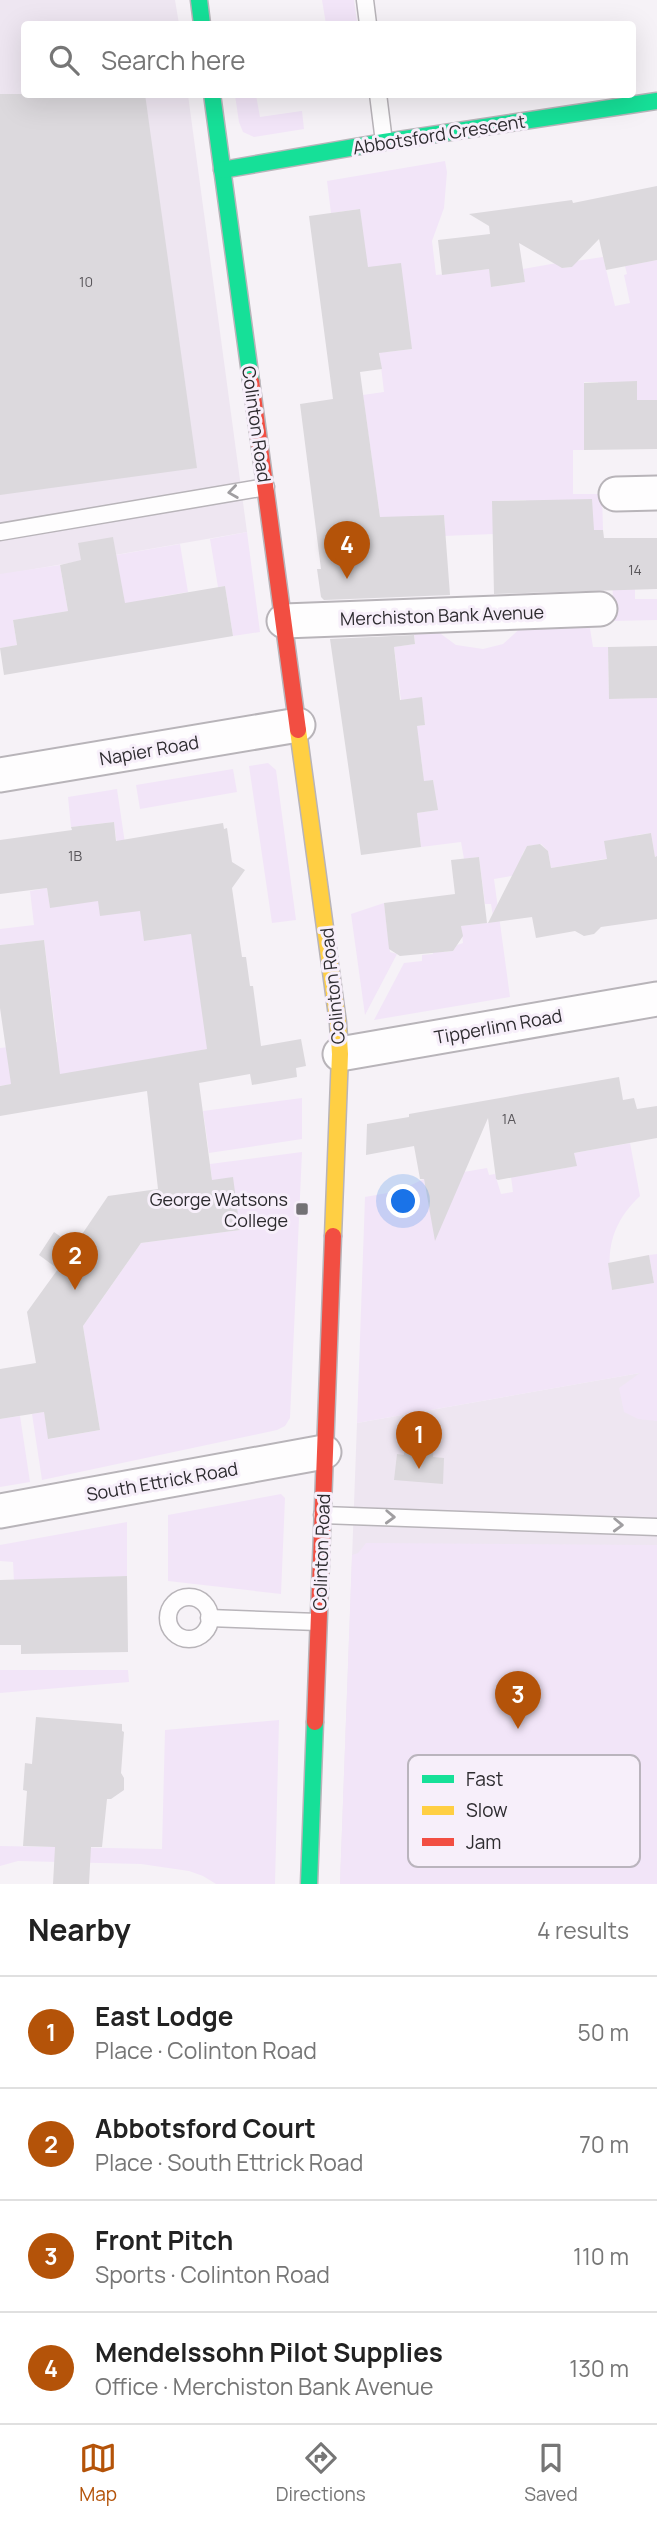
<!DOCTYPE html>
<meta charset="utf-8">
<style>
body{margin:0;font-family:Manrope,sans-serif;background:#f2f2f2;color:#222}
.you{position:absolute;left:404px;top:1202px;width:24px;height:24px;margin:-18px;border:5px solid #fff;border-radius:50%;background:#1a73e8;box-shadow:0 0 0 10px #1a73e833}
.badge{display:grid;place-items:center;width:46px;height:46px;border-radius:50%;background:#b45309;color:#fff;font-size:23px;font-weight:700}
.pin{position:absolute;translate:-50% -58px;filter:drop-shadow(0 2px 4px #0008)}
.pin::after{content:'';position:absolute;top:37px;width:24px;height:21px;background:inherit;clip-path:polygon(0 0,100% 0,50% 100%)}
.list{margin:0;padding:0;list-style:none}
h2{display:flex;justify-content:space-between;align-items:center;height:91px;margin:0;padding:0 28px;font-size:30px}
h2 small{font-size:23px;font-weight:400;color:#767676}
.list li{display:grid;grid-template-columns:46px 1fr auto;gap:21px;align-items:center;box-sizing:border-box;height:112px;padding:0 28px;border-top:2px solid #e0e0e0}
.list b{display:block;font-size:26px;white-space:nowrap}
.list p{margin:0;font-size:23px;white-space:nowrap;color:#767676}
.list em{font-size:23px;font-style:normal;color:#767676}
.icon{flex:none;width:38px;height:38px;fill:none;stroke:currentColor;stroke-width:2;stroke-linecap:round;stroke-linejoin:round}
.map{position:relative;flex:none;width:657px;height:1884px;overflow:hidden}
.search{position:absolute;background:#fff;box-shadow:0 7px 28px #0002;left:21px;right:21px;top:21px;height:77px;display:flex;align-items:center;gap:18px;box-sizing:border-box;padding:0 24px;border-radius:7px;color:#767676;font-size:26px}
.sheet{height:539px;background:#fff}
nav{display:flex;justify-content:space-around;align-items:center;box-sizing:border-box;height:98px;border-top:2px solid #e0e0e0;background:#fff;font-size:19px;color:#767676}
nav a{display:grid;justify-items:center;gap:4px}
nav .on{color:#b45309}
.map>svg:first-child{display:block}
.built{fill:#eee6f1}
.green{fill:#f2e5f8}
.building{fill:#dcd9dd}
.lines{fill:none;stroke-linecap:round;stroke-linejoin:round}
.lane-casing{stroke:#b8b4b9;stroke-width:19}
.street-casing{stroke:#b8b4b9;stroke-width:37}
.fast-casing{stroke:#b8b4b9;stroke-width:19}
.slow-casing{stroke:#b8b4b9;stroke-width:19}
.jam-casing{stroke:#b8b4b9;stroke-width:19}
.lane{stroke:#fefdfe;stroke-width:16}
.street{stroke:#fefdfe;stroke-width:33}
.fast{stroke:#16e098;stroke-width:16}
.slow{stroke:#ffcf43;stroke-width:16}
.jam{stroke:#f24e42;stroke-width:16}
.oneway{stroke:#a09ea1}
.poi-dot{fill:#737175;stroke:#f7effa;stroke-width:2.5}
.labels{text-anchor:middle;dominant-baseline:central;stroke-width:6;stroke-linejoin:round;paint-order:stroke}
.number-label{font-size:14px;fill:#59565a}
.street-label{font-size:18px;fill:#2d2b2f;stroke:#f7effa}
.poi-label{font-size:18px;fill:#2d2b2f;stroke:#f7effa;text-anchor:end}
.key{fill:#f7effa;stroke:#bab4bd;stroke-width:2}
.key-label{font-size:19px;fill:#2d2b2f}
</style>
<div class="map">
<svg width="657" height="1884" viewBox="0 0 657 1884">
<rect width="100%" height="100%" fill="#f6f2f7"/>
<g class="built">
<path d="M0,0H175L179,24H24V94L188,95L247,532L0,575Z"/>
<path d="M657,1370V1884H340L357,1423Z"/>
</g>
<g class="green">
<path d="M322,0H354L357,22L326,24Z"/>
<path d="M235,95H256L260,117L302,111L304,129L254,137L243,132L239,122Z"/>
<path d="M445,161L447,172L444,208L432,241L436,275L489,269L492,287L525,282L523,269L557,263L563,268L572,267L576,261L603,257L615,306L630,303L624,275L627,274L625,266L657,260V400H637V382L599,401L598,382H584V450H573V494H602L603,530H591L592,499L528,533L526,500L493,501L494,534L443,536L445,529L444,515L411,516L384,546L363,395L384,392L378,341L385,340L387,352L412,349L368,270L359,209L331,213L327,181Z"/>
<path d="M247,532L260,632L233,636L225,586L218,587L210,539Z"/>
<path d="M180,544L188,592L158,597L166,647L133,653L93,559Z"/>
<path d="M60,565L68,611L13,620L17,645L0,648V574Z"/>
<path d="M612,576H635V599H657V620L614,621Z"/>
<path d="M589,622L593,647H608L609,699L657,698V856L655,857L651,833L636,835L640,859L610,858L551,868L548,851L541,844L527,846L522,855L531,910L517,875L494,879L510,997L374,1020L404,963L422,961V955L433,954L432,948H439L444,952L453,951L457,945L463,943L461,926L494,922L491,904H485L479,857L464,859L461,842L421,847L417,813L437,810L433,780L413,783L411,775L423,774L421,757L405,728L425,725L421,698L401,700L394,647L415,644L414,632L437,631L456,645L483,649L503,644L524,625Z"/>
<path d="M268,763L276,770L296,920L272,923L249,766Z"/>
<path d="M233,769L237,792L140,809L136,785Z"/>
<path d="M117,789L133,898L177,892L144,941L191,934L219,1047L0,1086V1048L57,1042L44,940L0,945V929L34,925L30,891L47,888L50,907L124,897L114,822L71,827L68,797Z"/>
<path d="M384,903L390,952L397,954L365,1015L351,914Z"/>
<path d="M526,1093L524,1130L532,1174L576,1166L574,1153L630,1143L640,1196C610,1225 606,1251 612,1290L654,1283L649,1255L657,1254V1421L638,1419L624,1412L619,1388L640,1373L357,1423L365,1197L398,1191L424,1179L429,1207L436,1213L446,1175L487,1168L489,1175L495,1174L501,1194L513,1192L511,1177L518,1122L513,1096Z"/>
<path d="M302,1098V1139L209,1153L203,1111Z"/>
<path d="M302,1152L290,1418L285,1426L277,1430L42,1480L32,1414L44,1412L49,1439L100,1430L83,1326L141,1243L240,1230L212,1180L210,1164Z"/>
<path d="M20,1416L30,1482L0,1487V1419Z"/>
<path d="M281,1494L285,1498L281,1594L168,1581V1515Z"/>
<path d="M127,1522V1576L14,1582L13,1562L0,1561V1545Z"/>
<path d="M366,1543L657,1545V1884H340L352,1555L358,1553Z"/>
<path d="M0,1670H128L129,1682L0,1693Z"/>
<path d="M279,1720L275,1884H216L203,1876L189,1871L141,1864L18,1861L0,1866V1846L162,1849L165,1730Z"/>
</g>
<g class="building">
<path d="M0,94H145L197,468L0,495Z"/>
<path d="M657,186V260L606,270L599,239L572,267L562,268L519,243L525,282L491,287L489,269L442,275L438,240L490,234L489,226L469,214L572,200L573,203Z"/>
<path d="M360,209L368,267L401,263L412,349L379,353L382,369L360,372L380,517L444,515L450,595L324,600L321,597L317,569H321L300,404L333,399L309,216Z"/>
<path d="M637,381V400H657V449L584,450V383Z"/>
<path d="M592,499L594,530H603L604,538H657V589L494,594L492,501Z"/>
<path d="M113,537L125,603L225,586L233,636L4,675L0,648L17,645L13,620L68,611L60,565L81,560L78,543Z"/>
<path d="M414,635L415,644L394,647L400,700L422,697L425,725L417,726L424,781L433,780L438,810L417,813L421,847L361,855L330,639Z"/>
<path d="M657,646V698L609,699L608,647Z"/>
<path d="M114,822L116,841L223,823L224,829L227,828L232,862L245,870L232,888L242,957H246L250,986H253L261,1046L301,1039L306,1066L296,1068L297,1077L252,1085L250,1074L199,1083L212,1180L233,1177L240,1230L141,1243L83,1326L100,1430L48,1439L44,1412L0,1419V1369L36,1363L27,1312L58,1269L39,1255L54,1232L74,1246L108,1196L158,1189L147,1091L0,1116V1086L11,1084L0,1008V945L44,940L60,1074L207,1049L191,934L144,941L140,911L100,916L98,901L50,908L47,888L0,894V840L72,830L71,827Z"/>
<path d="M651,833L655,857L657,856V919L601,927L594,934L584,936L575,931L536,938L532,917L488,923L527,846L540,844L548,851L551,868L607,859L604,841Z"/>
<path d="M479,857L487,923L461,926L463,936L453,951L400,956L389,949L384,903L455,894L451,860Z"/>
<path d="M619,1077L623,1100L634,1098L637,1109L657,1106V1138L574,1153L577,1166L498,1180L496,1179L488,1118L435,1241L424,1179H420L414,1146L366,1155L367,1124L409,1117V1114Z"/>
<path d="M649,1255L654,1283L612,1290L608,1263Z"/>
<path d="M404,1445L434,1447L433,1457L444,1458L443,1484L394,1480L397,1454L404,1455Z"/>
<path d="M127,1576L128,1652L21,1654V1645H0V1580Z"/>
<path d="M36,1717L122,1724V1731L124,1732L121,1773L124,1778V1790L111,1799H107L102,1847H91L89,1884H53L55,1847L23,1846L27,1791L23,1790L25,1763L32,1764Z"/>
</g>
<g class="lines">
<defs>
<g id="lane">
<path d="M365,0L368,24"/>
<path d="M378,94L384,142"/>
<path d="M0,532L266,487"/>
<path d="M322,1515L657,1527"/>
<circle cx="189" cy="1618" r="21"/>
<path d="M209,1618L318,1622"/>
</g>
<g id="street">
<path d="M616,494L657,493"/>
<path d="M284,621L600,609"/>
<path d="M0,775L298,725"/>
<path d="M340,1054L657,999"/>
<path d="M0,1511L324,1452"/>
</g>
<g id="fast">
<path d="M199,0L202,24"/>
<path d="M212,94L251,381"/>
<path d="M222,170L384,142L657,101"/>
<path d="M309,1884L315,1722"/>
</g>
<path id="slow" d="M298,730L338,1023L340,1054L333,1236"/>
<g id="jam">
<path d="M251,381L298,730"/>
<path d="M315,1722L333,1236"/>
</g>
</defs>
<use href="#lane" class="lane-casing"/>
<use href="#street" class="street-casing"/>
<use href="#fast" class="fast-casing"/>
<use href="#slow" class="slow-casing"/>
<use href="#jam" class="jam-casing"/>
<use href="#lane" class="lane"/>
<use href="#street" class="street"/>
<use href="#fast" class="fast"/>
<use href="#slow" class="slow"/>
<use href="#jam" class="jam"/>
</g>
<defs><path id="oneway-chevron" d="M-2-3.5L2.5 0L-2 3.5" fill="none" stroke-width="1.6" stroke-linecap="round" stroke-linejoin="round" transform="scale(1.75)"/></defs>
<g class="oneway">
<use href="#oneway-chevron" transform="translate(233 492) rotate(172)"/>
<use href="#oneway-chevron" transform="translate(390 1517) rotate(2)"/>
<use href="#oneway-chevron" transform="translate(618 1525) rotate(2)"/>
</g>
<rect class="poi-dot" x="295" y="1202" width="14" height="14" rx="3.5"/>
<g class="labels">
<g class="number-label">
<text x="86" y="281">10</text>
<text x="635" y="569">14</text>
<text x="75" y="855">1B</text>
<text x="509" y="1118">1A</text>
</g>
<g class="street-label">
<text transform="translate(439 134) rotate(-9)">Abbotsford Crescent</text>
<text transform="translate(257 424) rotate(82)">Colinton Road</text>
<text transform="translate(442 615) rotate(-2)">Merchiston Bank Avenue</text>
<text transform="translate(149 750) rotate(-10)">Napier Road</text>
<text transform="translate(332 986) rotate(-96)">Colinton Road</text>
<text transform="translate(498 1026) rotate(-10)">Tipperlinn Road</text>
<text transform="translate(162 1481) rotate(-10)">South Ettrick Road</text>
<text transform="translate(321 1552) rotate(-88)">Colinton Road</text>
</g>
<g class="poi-label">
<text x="288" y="1199">George Watsons<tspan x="288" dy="21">College</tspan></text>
</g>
</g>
<rect x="408" y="1755" width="232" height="112" rx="10" class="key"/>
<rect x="422" y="1775" width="32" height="8" fill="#16e098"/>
<rect x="422" y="1806" width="32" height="9" fill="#ffcf43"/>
<rect x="422" y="1838" width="32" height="8" fill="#f24e42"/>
<g class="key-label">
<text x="466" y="1786">Fast</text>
<text x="466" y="1817">Slow</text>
<text x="466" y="1849">Jam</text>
</g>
</svg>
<div class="you"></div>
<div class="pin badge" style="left:419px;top:1469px">1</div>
<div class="pin badge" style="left:75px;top:1290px">2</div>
<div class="pin badge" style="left:518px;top:1729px">3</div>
<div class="pin badge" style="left:347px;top:579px">4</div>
<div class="search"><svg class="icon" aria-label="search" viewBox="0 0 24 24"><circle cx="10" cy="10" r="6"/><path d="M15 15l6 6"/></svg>Search here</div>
</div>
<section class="sheet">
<h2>Nearby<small>4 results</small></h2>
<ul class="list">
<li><span class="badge">1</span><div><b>East Lodge</b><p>Place · Colinton Road</p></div><em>50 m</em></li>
<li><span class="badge">2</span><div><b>Abbotsford Court</b><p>Place · South Ettrick Road</p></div><em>70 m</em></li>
<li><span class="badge">3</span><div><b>Front Pitch</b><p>Sports · Colinton Road</p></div><em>110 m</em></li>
<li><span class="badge">4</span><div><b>Mendelssohn Pilot Supplies</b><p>Office · Merchiston Bank Avenue</p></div><em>130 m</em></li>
</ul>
</section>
<nav>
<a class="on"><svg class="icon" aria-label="map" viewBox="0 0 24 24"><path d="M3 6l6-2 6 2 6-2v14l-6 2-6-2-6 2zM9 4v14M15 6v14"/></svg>Map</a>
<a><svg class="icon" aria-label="directions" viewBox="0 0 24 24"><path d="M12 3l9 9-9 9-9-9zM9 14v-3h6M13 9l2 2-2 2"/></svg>Directions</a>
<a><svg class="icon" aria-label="saved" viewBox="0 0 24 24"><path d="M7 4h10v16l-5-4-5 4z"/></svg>Saved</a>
</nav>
